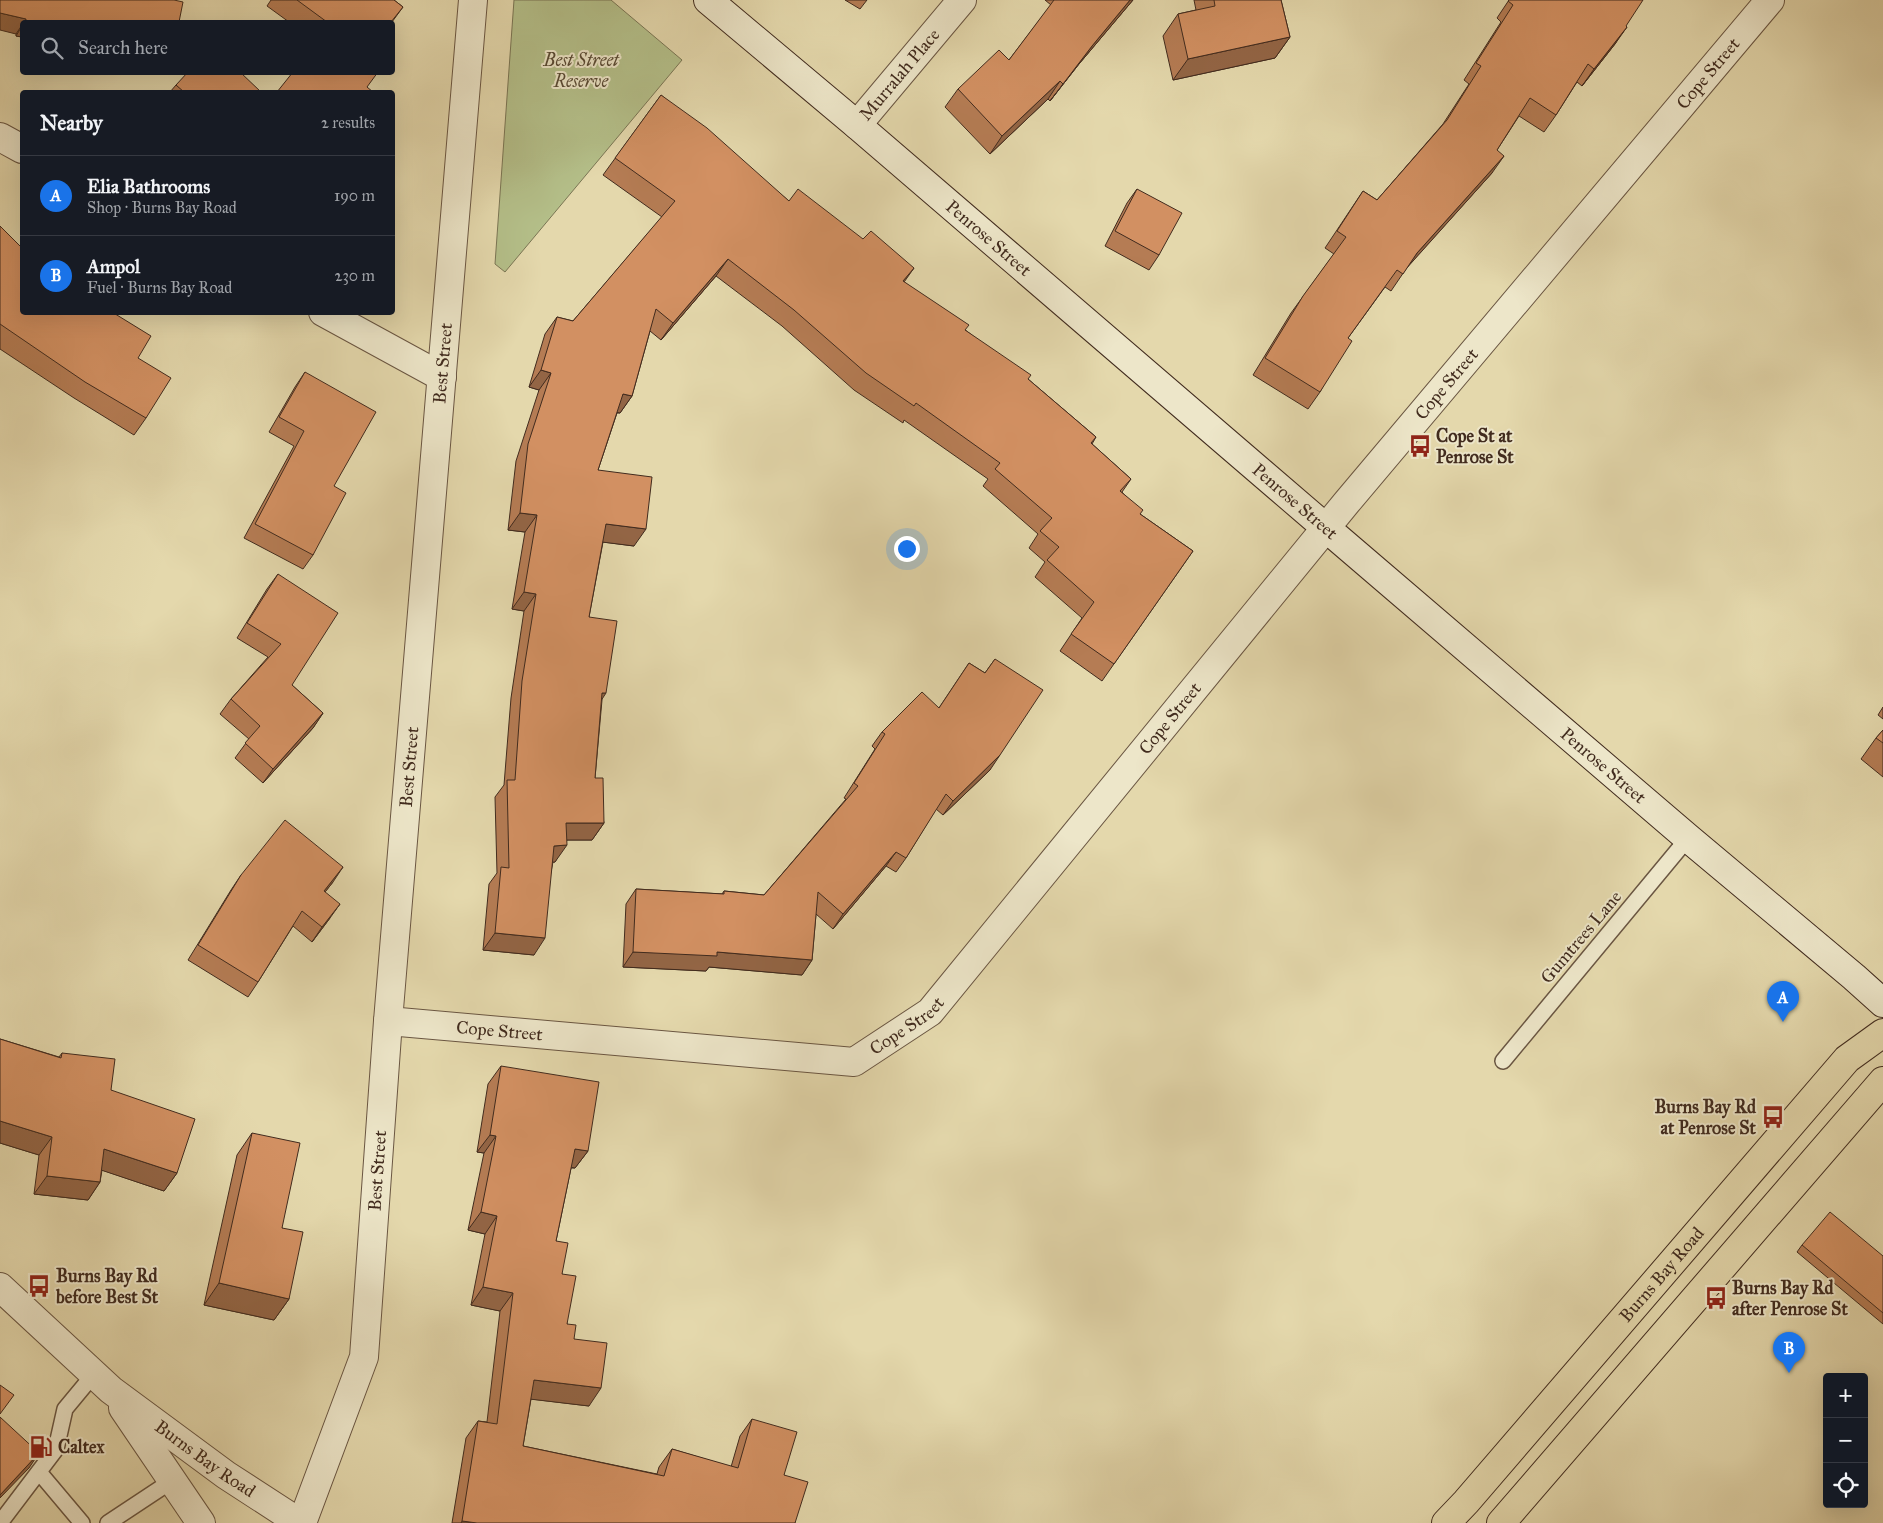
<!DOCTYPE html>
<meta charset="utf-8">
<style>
body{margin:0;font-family:"IM FELL Great Primer",serif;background:#20242c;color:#f1f3f6}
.controls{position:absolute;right:15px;bottom:15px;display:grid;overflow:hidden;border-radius:5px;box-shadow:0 5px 20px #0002}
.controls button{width:45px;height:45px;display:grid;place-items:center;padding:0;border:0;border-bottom:1px solid #363941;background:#171b24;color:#f1f3f6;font:25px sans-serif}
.you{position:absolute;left:906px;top:548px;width:18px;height:18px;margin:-12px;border:4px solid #fff;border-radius:50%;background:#1a73e8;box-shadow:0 0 0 8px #1a73e833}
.badge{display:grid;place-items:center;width:32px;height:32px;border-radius:50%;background:#1a73e8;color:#fff;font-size:16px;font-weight:700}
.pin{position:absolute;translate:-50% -41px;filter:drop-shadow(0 1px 2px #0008)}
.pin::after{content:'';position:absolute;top:26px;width:18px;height:15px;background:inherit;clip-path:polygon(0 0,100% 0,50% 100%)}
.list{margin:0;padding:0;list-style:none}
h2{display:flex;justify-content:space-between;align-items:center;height:65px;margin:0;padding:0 20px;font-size:21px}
h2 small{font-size:16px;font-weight:400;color:#9ea1a6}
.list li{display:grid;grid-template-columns:32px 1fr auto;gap:15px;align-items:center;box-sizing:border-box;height:80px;padding:0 20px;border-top:1px solid #363941}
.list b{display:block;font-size:19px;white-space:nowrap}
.list p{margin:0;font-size:16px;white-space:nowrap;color:#9ea1a6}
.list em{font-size:16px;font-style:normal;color:#9ea1a6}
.icon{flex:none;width:28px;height:28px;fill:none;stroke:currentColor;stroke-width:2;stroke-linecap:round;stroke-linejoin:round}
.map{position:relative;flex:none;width:1883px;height:1523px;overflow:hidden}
.search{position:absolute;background:#171b24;box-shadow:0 5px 20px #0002;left:20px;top:20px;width:375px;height:55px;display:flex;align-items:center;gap:12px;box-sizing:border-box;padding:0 18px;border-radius:5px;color:#9ea1a6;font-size:19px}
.panel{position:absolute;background:#171b24;box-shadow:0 5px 20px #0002;left:20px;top:90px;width:375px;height:225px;border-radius:5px}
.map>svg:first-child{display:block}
.green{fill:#b4bf89;stroke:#7a7554}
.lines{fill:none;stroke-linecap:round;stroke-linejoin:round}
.service-casing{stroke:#6a5642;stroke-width:18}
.minor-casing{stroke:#6a5642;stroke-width:30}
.tertiary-casing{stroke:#6a5642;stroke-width:30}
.secondary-casing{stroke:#412b1e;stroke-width:30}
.primary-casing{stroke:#412b1e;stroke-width:30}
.service{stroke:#ede6c9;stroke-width:15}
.minor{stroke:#ede6c9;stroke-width:28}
.tertiary{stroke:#ede6c9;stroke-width:28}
.secondary{stroke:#ede6c9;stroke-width:28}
.primary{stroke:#e4d8ac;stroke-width:28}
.wall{fill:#b57c54;stroke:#412b1e}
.shaded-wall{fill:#936545;stroke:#412b1e}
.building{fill:#d29062;stroke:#412b1e}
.labels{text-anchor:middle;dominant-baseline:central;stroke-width:4;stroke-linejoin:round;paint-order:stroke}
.park-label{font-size:18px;font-style:italic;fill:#584933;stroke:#ede6c9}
.street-label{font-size:18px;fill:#412b1e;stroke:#ede6c9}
.poi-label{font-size:18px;font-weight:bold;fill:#412b1e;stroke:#ede6c9;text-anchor:start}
</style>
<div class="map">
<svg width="1883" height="1523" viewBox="0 0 1883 1523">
<rect width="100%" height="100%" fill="#e4d8ac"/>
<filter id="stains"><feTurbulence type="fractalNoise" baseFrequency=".004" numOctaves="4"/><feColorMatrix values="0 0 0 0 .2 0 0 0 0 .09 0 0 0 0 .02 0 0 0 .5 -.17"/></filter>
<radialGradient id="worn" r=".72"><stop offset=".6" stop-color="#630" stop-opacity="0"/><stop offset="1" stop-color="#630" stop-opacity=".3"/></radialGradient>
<path class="green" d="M514,0H611L682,60L505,272L495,264Z"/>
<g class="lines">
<defs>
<g id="service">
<path d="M1503,1061L1688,838"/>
<path d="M39,1472L82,1523"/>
<path d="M0,1523L56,1449L65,1409L94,1374"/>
<path d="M108,1523L173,1480"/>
</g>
<g id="minor">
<path id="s1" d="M857,125L962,0"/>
<path d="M0,137L22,149"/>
<path d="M323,312L442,377"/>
<path id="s2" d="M388,1021L854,1062L930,1012L1347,502L1770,0"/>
<path id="s3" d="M302,1523L364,1357L388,1021L473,0"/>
</g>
<g id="tertiary">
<path id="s4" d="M0,1287L111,1390L226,1475L300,1523"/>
<path d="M123,1408L201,1523"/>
</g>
<g id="secondary">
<path id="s5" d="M708,0L857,125L1326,528L1688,838L1854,977L1883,1003"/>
</g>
<g id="primary">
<path id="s6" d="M1446,1523L1466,1502L1847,1059L1883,1033"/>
<path d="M1501,1523L1883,1081"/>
</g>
</defs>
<use href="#service" class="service-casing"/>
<use href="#minor" class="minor-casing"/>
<use href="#tertiary" class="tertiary-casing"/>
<use href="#secondary" class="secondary-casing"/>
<use href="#primary" class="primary-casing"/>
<use href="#service" class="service"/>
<use href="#minor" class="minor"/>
<use href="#tertiary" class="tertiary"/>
<use href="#secondary" class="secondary"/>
<use href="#primary" class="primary"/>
</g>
<g class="wall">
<path d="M0,0L179,22H22V37L16,36V34Z"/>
<path d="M271,0H394L403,7L392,22H289L267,6Z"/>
<path d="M845,0H867L860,9Z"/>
<path d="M1045,0H1133L1079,64L1050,101L1048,99L990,154L945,107L958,89L1009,60L1051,5Z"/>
<path d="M1194,0H1281L1290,37L1275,58L1173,80L1163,36L1178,14L1196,10Z"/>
<path d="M1509,0L1626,26L1615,44L1582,86L1577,82L1556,115L1544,132L1519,116L1497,150L1492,173L1408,266L1391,291L1385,287L1348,338L1320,392L1308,409L1253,375L1291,313L1334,254L1325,248L1363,191L1377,200L1443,124L1469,84L1464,80L1501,22L1497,18Z"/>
<path d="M176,85L261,92H170Z"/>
<path d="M661,95L789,201L904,282L1028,379L1096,437L1092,444L1131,479L1122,492L1140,514L1193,551L1102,681L1060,651L1082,618L1035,577L1045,562L1029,548L1038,534L983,486L988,479L904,420L903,423L854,390L782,326L716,276L661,340L650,331L632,396L620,413H617L598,470L634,546L603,542L589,617L602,700L595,778L604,823L592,840H567L555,862H553L534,955L483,950L489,884L497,873L495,797L504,785L511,698L524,611L512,609L525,532L508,530L516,461L539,390L529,387L545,334L557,317L573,321L662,217L603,175Z"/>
<path d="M1137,189L1159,255L1149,270L1105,246L1127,203Z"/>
<path d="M0,226L22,312L138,358L146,418L134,435L74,398L0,349Z"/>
<path d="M305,372L334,486L313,555L303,569L244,538L294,446L269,432L295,387Z"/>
<path d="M278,574L292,685L323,713L313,728L263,783L235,758L249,739L220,714L231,699L268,657L237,638L267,589Z"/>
<path d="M995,659L990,770L943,815L936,809L906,858L896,872L886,866L833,929L816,914L812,960L802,975L709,967L706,971L623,967L626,904L636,889L722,894L724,891L764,895L846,799L844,798L875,749L872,746L882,732L939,708L969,663L985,673Z"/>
<path d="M1883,707V719L1878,715Z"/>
<path d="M1883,730V777L1861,759L1876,738Z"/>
<path d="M241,875L333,882L325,892L330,918L312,942L293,926L258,982L248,997L188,960L231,890Z"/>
<path d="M0,1039L59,1057L62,1053L111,1090L177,1173L164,1191L102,1170L100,1182L88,1200L34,1194L39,1155L0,1143Z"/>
<path d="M501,1066L588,1151L575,1168H571L556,1241L562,1274L567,1324L574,1339L589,1406L531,1399L523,1446L657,1474L659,1467L672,1449L731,1467L740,1436L752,1419L784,1475L795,1523H452L466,1438L478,1421L487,1422L500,1311L471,1305L485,1234L468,1230L484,1153L477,1152L488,1084Z"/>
<path d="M252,1133L282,1228L289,1299L274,1320L204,1305L237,1155Z"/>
<path d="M1802,1245L1883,1256V1324L1797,1252Z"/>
</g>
<g class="shaded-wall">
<path d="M1130,0H1133L1079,64L1050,101L1092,46Z"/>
<path d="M0,13L26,19L24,22H22V25L16,34L0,30Z"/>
<path d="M22,26V37L16,36Z"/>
<path d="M1627,27L1615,44L1582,86L1594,69Z"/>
<path d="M1290,37L1275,58L1173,80L1188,59Z"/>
<path d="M1060,81L1048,99L990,154L1002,136Z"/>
<path d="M1504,156L1492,173L1405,270L1417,253Z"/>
<path d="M728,259L716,276L661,340L673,323Z"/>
<path d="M914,268L902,285L903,281Z"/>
<path d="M541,370L551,373L539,390L529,387Z"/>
<path d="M623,394L632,396L620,413L611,411Z"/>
<path d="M520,513L537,515L525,532L508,530Z"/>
<path d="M606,524L646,529L634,546L594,541Z"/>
<path d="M524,592L536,594L524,611L512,609Z"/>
<path d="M602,693H606L595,710Z"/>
<path d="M323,713L313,728L263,783L273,769Z"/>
<path d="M1000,755L990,770L943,815L953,801Z"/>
<path d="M566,823H604L592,840H555Z"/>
<path d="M567,845L555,862L542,863L554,846Z"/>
<path d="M896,852L886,866L833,929L843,914Z"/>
<path d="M343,867L333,882L314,906L324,891Z"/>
<path d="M340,904L330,918L312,942L322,927Z"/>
<path d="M495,933L545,938L534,955L483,950Z"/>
<path d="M633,952H717L812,960L802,975L709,967L706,971L623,967Z"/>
<path d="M0,1121L52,1137L39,1155L0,1143Z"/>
<path d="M490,1135L496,1136L484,1153L477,1152Z"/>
<path d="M104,1149L177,1173L164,1191L92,1167Z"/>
<path d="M575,1149L588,1151L575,1168L563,1166Z"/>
<path d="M47,1176L100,1182L88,1200L34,1194Z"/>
<path d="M481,1212L497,1216L485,1234L468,1230Z"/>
<path d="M219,1283L289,1299L274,1320L204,1305Z"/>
<path d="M483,1287L513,1293L500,1311L471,1305Z"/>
<path d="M534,1380L601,1388L589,1406L521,1398Z"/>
<path d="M39,1453L29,1468L0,1498V1495Z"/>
<path d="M462,1521L477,1523H461Z"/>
</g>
<g class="building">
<path d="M0,0H174L183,2L179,22H33L26,21V19L0,13Z"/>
<path d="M297,0H394L403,7L391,22H327Z"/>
<path d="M1054,0H1130L1092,46L1063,84L1060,81L1002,136L958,89L999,50L1009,60Z"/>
<path d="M1214,0H1281L1290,37L1188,59L1178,14L1215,6Z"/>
<path d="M1509,0H1643L1626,26L1627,27L1594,69L1588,64L1556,115L1530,98L1497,150L1504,156L1417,253L1403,274L1397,270L1348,338L1352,341L1320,392L1265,358L1303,296L1346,237L1337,231L1363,191L1377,200L1447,120L1481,66L1476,63L1513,5L1508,1Z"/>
<path d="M188,72H240L261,92H184L176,85Z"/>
<path d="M293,72H378L367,87L373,92H277Z"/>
<path d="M661,95L707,128L789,201L798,189L863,239L871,231L914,268L903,281L969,325L965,330L1031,375L1028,379L1096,437L1091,443L1131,479L1120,491L1143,510L1140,514L1193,551L1114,664L1071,634L1094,602L1047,560L1059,547L1040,531L1052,518L995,469L1000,463L916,403L914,406L866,373L794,310L728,259L673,323L656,309L632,396L623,394L598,470L652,477L646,529L606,524L589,617L617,621L606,693H602L595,778H603L604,823H566L567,845L554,846L545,938L495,933L501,867L509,868L507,780H515L522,681L536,594L524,592L537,515L520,513L528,444L551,373L541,370L557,317L573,321L675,201L615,158Z"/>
<path d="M1137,189L1182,213L1159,255L1115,231Z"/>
<path d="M0,226L22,248V312H112L151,336L138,358L171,378L146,418L85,382L0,324Z"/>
<path d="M305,372L376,412L334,486L346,493L313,555L255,524L304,431L279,417Z"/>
<path d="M278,574L338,613L292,685L323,713L273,769L245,743L260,726L231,699L281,644L247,623Z"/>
<path d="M995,659L1043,690L1000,755L953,801L946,794L906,858L896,852L843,914L818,892L812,960L717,952V956L633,952L636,889L724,894V891L764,895L858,786L854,783L885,734L882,732L922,692L939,708L969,663L985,673Z"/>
<path d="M1883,730V743L1876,738Z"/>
<path d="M285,820L343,867L324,891L340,904L322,927L302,911L258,982L198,945L241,875Z"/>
<path d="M0,1039L61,1058L62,1053L115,1059L111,1090L195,1119L177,1173L104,1149L100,1182L47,1176L52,1137L0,1121Z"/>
<path d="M501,1066L599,1082L588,1151L575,1149L556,1241L568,1243L562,1274L576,1276L567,1324L576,1325L574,1339L607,1343L601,1388L534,1380L523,1446L664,1476L672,1449L738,1468L752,1419L797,1432L784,1475L808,1482L795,1523H477L462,1521L478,1421L497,1424L513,1293L483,1287L497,1216L481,1212L496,1136L490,1135Z"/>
<path d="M252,1133L300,1143L282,1228L303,1232L289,1299L219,1283Z"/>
<path d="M1830,1212L1883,1256V1313L1802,1245Z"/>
<path d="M0,1385L14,1395L0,1414Z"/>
<path d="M0,1417L39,1453L0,1495Z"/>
</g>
<defs>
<symbol id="bus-bare" viewBox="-9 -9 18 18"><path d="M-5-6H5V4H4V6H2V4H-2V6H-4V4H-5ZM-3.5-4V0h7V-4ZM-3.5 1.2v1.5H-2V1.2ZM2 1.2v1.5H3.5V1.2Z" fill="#8f2418" stroke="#ede6c9" stroke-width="2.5" paint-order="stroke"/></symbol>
<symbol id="fuel-bare" viewBox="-9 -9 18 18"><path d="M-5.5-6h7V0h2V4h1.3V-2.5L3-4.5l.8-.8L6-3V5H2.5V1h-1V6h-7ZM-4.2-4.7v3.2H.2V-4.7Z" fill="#8f2418" stroke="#ede6c9" stroke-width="2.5" paint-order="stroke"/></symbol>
</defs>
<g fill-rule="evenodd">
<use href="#bus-bare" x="1404" y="430" width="32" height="32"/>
<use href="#bus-bare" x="1757" y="1101" width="32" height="32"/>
<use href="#bus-bare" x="23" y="1270" width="32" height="32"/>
<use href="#bus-bare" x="1700" y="1282" width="32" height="32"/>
<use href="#fuel-bare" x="25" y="1431" width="32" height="32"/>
</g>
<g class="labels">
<g class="park-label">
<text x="581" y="60">Best Street<tspan x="581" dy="21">Reserve</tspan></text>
</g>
<g class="street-label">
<text stroke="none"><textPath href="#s1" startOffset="66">Murralah Place</textPath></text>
<text stroke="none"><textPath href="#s2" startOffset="1778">Cope Street</textPath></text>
<text stroke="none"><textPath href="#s5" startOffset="368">Penrose Street</textPath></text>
<text stroke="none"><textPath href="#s3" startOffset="1174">Best Street</textPath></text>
<text stroke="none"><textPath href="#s2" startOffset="1372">Cope Street</textPath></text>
<text stroke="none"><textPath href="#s5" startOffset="772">Penrose Street</textPath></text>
<text stroke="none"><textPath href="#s2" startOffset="938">Cope Street</textPath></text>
<text stroke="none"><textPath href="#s5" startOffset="1178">Penrose Street</textPath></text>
<text stroke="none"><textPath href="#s3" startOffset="769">Best Street</textPath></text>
<text transform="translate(1581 937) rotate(-50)">Gumtrees Lane</text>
<text stroke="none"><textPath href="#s2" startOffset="532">Cope Street</textPath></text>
<text stroke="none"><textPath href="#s2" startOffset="112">Cope Street</textPath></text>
<text stroke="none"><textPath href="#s3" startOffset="364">Best Street</textPath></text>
<text stroke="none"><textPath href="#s6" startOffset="329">Burns Bay Road</textPath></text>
<text stroke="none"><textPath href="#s4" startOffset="268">Burns Bay Road</textPath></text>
</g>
<g class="poi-label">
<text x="1436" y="436">Cope St at<tspan x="1436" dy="21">Penrose St</tspan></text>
<text x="1756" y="1107" text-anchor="end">Burns Bay Rd<tspan x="1756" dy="21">at Penrose St</tspan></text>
<text x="56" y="1276">Burns Bay Rd<tspan x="56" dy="21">before Best St</tspan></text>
<text x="1732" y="1288">Burns Bay Rd<tspan x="1732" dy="21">after Penrose St</tspan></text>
<text x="58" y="1447">Caltex</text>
</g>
</g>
<rect width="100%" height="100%" filter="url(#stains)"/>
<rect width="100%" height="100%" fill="url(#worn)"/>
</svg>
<div class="controls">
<button>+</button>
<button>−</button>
<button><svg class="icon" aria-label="locate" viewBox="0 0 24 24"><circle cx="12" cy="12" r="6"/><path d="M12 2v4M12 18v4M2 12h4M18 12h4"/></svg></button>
</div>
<div class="you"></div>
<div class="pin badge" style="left:1783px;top:1022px">A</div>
<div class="pin badge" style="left:1789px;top:1373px">B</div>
<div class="search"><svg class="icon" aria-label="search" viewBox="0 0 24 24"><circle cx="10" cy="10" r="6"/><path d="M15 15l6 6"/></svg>Search here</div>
<section class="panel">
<h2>Nearby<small>2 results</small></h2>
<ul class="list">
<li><span class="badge">A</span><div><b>Elia Bathrooms</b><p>Shop · Burns Bay Road</p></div><em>190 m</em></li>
<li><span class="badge">B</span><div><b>Ampol</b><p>Fuel · Burns Bay Road</p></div><em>230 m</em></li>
</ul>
</section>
</div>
